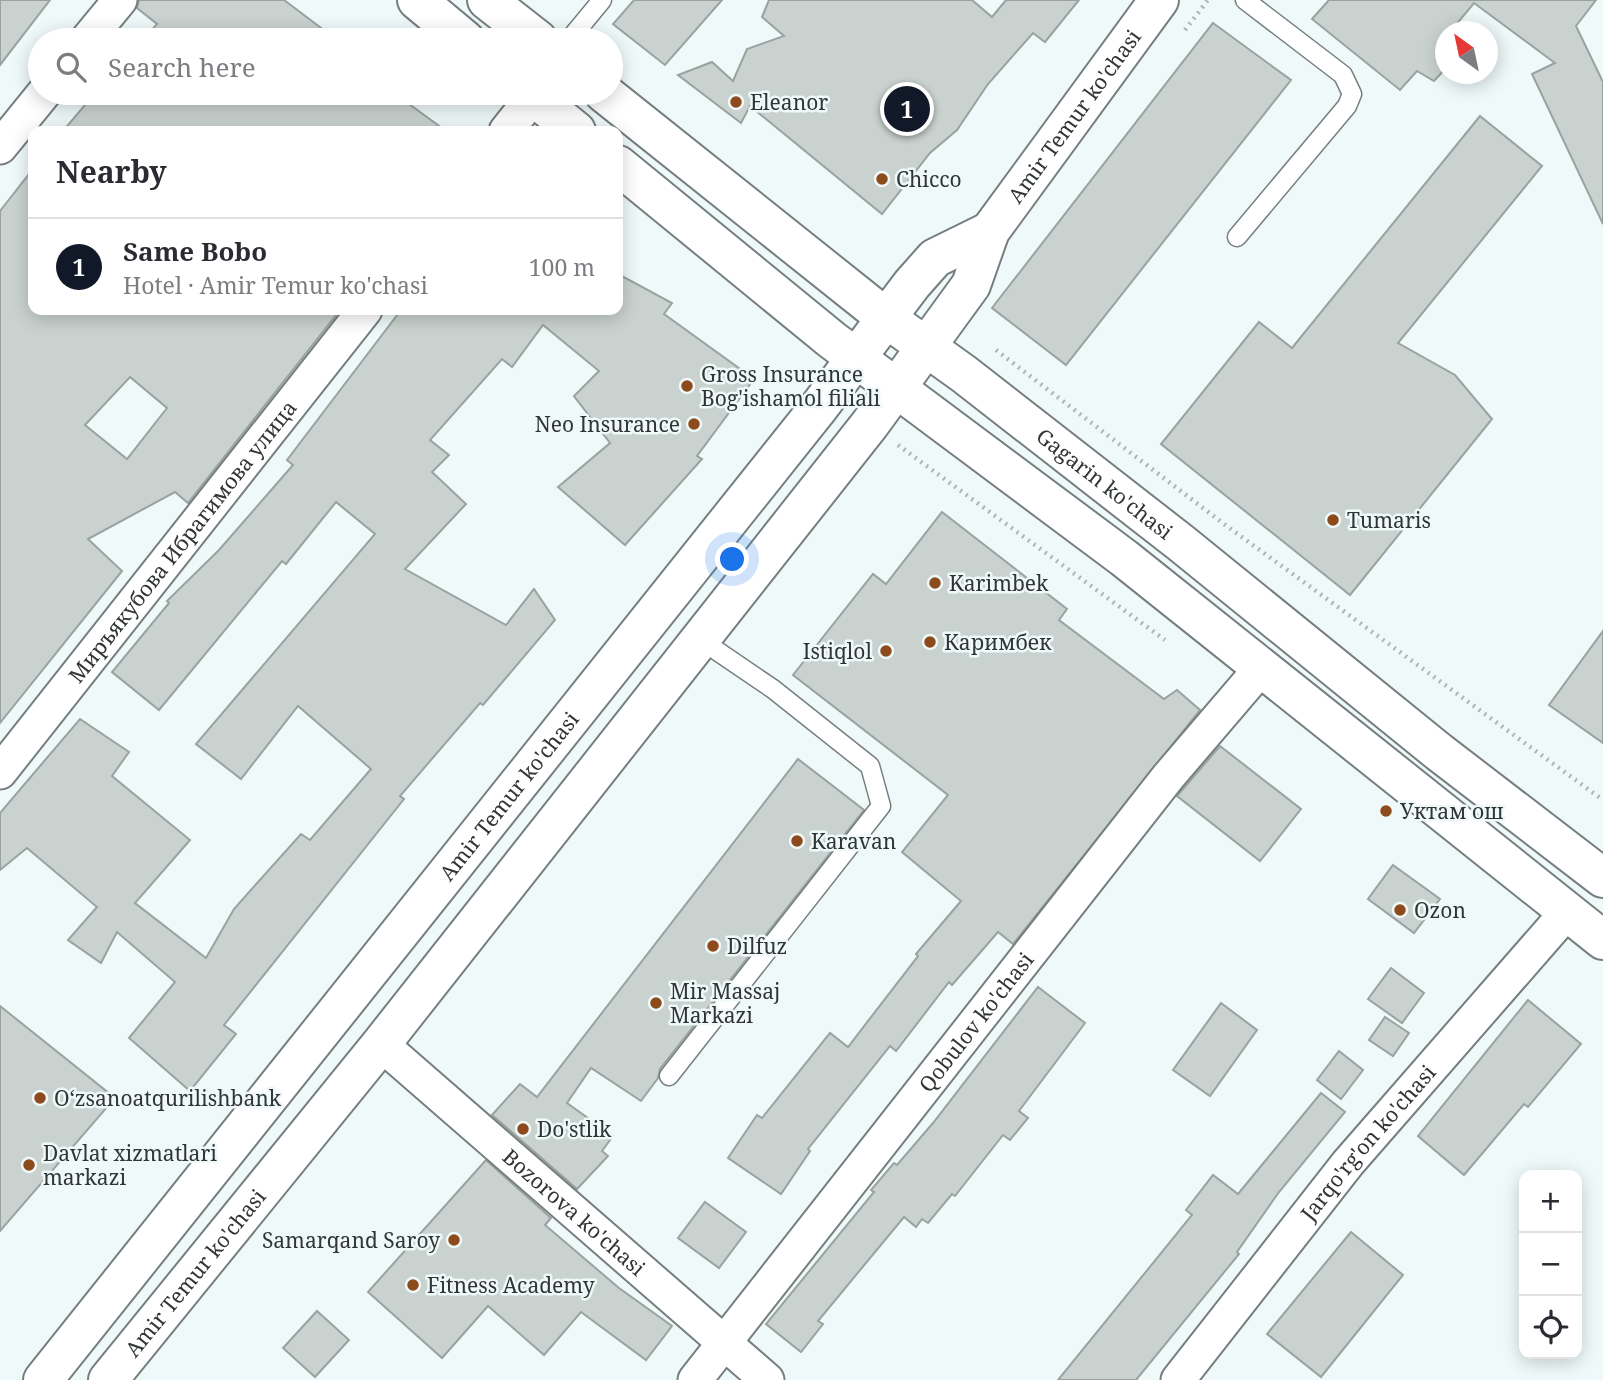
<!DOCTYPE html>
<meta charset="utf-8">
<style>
body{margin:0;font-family:"Noto Serif",serif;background:#f7f7f7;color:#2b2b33}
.controls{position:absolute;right:21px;bottom:21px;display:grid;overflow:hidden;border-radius:14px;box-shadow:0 4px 18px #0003}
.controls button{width:63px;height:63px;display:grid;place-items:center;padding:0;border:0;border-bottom:2px solid #e1e1e2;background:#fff;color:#2b2b33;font:35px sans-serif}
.compass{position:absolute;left:1435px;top:21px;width:63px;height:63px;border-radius:50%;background:#fff;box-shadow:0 4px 18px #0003;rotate:327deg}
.you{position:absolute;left:733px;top:560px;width:24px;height:24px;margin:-18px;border:5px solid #fff;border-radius:50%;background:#1a73e8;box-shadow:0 0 0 10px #1a73e833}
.badge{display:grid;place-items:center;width:46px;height:46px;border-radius:50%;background:#111827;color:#fff;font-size:23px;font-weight:700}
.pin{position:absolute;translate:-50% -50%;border:4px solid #fff;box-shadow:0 2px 7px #0006}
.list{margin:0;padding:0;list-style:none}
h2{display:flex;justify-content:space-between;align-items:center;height:91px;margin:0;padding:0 28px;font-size:30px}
h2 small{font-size:23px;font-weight:400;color:#7c7c81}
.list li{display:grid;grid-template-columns:46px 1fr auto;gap:21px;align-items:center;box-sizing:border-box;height:98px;padding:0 28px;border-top:2px solid #e1e1e2}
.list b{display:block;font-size:26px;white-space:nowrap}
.list p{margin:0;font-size:23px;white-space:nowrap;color:#7c7c81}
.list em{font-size:23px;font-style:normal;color:#7c7c81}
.icon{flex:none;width:38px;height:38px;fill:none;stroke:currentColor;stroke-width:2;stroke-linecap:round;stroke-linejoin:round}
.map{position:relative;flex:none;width:1603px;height:1380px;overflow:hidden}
.search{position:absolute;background:#fff;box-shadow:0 4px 18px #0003;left:28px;top:28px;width:595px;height:77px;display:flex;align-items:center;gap:18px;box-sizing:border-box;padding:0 24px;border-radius:38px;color:#7c7c81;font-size:26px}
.panel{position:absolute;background:#fff;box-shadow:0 4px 18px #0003;left:28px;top:126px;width:595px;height:189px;border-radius:14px}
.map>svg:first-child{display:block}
.building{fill:#c9d2ce;stroke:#9aa29f;stroke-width:2;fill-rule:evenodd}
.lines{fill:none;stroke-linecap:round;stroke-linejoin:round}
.lane-casing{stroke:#767f7f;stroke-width:21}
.street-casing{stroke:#767f7f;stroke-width:37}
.secondary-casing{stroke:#767f7f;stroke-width:42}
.path{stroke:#adb5b5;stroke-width:4.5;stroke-dasharray:2 5;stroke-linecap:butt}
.lane{stroke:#fff;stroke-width:18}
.street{stroke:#fff;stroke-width:33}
.secondary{stroke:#fff;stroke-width:38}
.poi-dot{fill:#8d4a1c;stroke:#eff9f9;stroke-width:2.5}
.labels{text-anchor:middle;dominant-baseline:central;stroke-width:5;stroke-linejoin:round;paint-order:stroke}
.poi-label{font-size:21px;fill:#313535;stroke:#eff9f9;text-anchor:start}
.street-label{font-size:21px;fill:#313535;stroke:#eff9f9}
</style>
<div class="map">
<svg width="1603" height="1380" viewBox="0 0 1603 1380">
<rect width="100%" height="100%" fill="#eff9f9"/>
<g class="building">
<path d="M0,0H50L0,65Z"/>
<path d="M139,0H284L337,40H143L157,24L137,8Z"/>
<path d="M634,0H722L665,65L613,24Z"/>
<path d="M769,0H972L992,17L1006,0H1079L1045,42L1033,33L988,84L957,130L930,153L882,214L750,106L741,123L678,75L712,62L733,81L747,49L784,36L762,17Z"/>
<path d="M1329,0H1596L1576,26L1603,82V224L1532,74L1555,63L1474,3L1450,32H1446V68L1434,81L1417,71L1400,90L1312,19Z"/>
<path d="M1213,23L1291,80L1066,365L992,308Z"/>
<path d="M95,93H394L446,131H63Z"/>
<path d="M1480,116L1542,166L1398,343L1455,375L1492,419L1350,595L1161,444L1259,322L1292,348Z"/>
<path d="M33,169V310H340L188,503L175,492L88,539L122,571L0,723V211ZM130,377L167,408L127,459L85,425Z"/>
<path d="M618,274L672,303L664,314L754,379L697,456L702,459L625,545L558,487L610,443L574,396L599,371L543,325L512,367L502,359L430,440L449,455L432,472L466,504L405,569L506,625L534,589L555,620L483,705L480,703L400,796L404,799L224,1025L236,1034L190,1091L129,1038L175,982L117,932L101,963L68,940L97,907L27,848L0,870V813L80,719L129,752L112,776L190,840L135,903L206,958L234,909L301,834L310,840L371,769L298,706L241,779L196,744L375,534L336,502L286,564L282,561L159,710L112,672L169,603L167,601L219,550L293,465L287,460L401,310H618Z"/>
<path d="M942,512L1067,609L1059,620L1164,699L1177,690L1200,710L1013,944L998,932L952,985L949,982L896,1051L890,1046L808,1149L810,1151L781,1194L728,1158L757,1115L762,1118L830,1033L848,1047L918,956L916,954L961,901L902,852L948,795L793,675L873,574L886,584Z"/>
<path d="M1603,631V743L1549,705Z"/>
<path d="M1220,746L1301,809L1260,861L1177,796Z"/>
<path d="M798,759L864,810L660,1069L658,1078L641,1101L591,1068L567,1103L613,1136L602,1151L608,1156L577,1189L492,1115L520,1084L537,1097Z"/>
<path d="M1393,865L1440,899L1414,933L1368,899Z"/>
<path d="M1391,968L1424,993L1402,1023L1368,999Z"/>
<path d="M1038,987L1085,1023L1019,1111L1028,1118L1010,1140L1003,1135L955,1196L952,1194L928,1223L922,1219L916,1227L904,1217L818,1321L823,1324L801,1352L766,1324L874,1192L871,1190L894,1163L897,1165L933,1123Z"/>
<path d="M1528,1000L1581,1044L1528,1107L1524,1104L1464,1175L1418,1136Z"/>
<path d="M1221,1003L1257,1030L1210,1096L1173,1070Z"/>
<path d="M0,1006L115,1098L0,1231Z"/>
<path d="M1385,1017L1409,1033L1393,1056L1369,1040Z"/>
<path d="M1339,1051L1363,1070L1341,1099L1317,1080Z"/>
<path d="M1321,1093L1345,1112L1279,1192L1237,1252L1239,1254L1136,1380H1058L1192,1215L1186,1210L1213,1175L1238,1194Z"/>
<path d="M486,1160L551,1218L545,1225L619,1288L672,1326L646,1360L581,1312L544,1355L488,1306L442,1358L368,1292Z"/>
<path d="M705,1202L746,1232L719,1268L678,1238Z"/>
<path d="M1351,1232L1403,1275L1321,1377L1267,1334Z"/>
<path d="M317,1311L349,1340L315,1377L283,1348Z"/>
</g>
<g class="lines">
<defs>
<g id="lane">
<path d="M569,40L602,0"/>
<path d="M1237,237L1347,106L1352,94L1343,75L1245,0"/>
<path d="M669,1076L881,806L870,766L773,689L701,640"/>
</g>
<g id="street">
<path d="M87,40L120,0"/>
<path d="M506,131L533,97"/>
<path d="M0,147L44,93"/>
<path id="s1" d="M0,772L365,310"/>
<path id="s2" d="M381,1044L767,1380"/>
<path id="s3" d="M695,1380L1168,777L1262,667"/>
<path id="s4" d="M1178,1380L1348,1163L1567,912"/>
</g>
<g id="secondary">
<path d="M417,0L465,40"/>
<path d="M487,0L538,40"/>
<path d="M529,93L576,131"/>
<path id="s5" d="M604,93L886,318L964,374L1181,543L1439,752L1603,878"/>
<path d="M618,165L832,340L1124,558L1603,940"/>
<path id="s6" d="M43,1380L816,411L912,284L935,258L990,231"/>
<path id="s7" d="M108,1380L381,1044L870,424L971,285L990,231L1159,0"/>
</g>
</defs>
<use href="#lane" class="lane-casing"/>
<use href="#street" class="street-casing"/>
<use href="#secondary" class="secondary-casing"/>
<g class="path">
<path d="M1185,30L1208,0"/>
<path d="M996,350L1224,524L1603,800"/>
<path d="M898,445L1165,640"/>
</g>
<use href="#lane" class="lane"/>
<use href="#street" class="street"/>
<use href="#secondary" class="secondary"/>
</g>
<g class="poi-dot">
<circle cx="736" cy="102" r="7"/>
<circle cx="882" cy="179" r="7"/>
<circle cx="687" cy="386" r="7"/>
<circle cx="694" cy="424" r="7"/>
<circle cx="1333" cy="520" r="7"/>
<circle cx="935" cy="583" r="7"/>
<circle cx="930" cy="642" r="7"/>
<circle cx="886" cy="651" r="7"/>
<circle cx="1386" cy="811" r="7"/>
<circle cx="797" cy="841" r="7"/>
<circle cx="1400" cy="910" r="7"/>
<circle cx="713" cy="946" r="7"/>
<circle cx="656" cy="1003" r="7"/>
<circle cx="40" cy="1098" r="7"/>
<circle cx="523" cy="1129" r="7"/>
<circle cx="29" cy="1165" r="7"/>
<circle cx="454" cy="1240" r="7"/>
<circle cx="413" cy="1285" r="7"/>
</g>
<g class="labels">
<g class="poi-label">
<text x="750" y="102">Eleanor</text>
<text x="896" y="179">Chicco</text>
<text x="701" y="374">Gross Insurance<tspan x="701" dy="24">Bog'ishamol filiali</tspan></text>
<text x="680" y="424" text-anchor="end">Neo Insurance</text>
<text x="1347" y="520">Tumaris</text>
<text x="949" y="583">Karimbek</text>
<text x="944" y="642">Каримбек</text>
<text x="872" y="651" text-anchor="end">Istiqlol</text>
<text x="1400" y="811">Уктам ош</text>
<text x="811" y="841">Karavan</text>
<text x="1414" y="910">Ozon</text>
<text x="727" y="946">Dilfuz</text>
<text x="670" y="991">Mir Massaj<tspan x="670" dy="24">Markazi</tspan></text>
<text x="54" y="1098">Oʻzsanoatqurilishbank</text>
<text x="537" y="1129">Do'stlik</text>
<text x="43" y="1153">Davlat xizmatlari<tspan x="43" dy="24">markazi</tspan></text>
<text x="440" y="1240" text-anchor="end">Samarqand Saroy</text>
<text x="427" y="1285">Fitness Academy</text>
</g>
<g class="street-label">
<text stroke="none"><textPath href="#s7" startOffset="1594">Amir Temur ko'chasi</textPath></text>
<text stroke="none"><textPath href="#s5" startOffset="635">Gagarin ko'chasi</textPath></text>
<text stroke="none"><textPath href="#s1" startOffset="294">Миръякубова Ибрагимова улица</textPath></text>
<text stroke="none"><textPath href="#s6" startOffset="747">Amir Temur ko'chasi</textPath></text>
<text stroke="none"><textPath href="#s3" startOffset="455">Qobulov ko'chasi</textPath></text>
<text stroke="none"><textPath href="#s4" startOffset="304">Jarqo'rg'on ko'chasi</textPath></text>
<text stroke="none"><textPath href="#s2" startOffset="256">Bozorova ko'chasi</textPath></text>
<text stroke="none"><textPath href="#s7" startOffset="138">Amir Temur ko'chasi</textPath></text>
</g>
</g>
</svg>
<div class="controls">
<button>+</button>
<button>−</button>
<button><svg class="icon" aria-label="locate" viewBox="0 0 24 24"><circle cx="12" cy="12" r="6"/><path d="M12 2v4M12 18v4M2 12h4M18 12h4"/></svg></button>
</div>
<svg class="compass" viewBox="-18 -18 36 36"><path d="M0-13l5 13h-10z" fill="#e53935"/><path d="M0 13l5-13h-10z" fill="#7c7c81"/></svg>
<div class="you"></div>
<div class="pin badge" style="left:907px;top:109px">1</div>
<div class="search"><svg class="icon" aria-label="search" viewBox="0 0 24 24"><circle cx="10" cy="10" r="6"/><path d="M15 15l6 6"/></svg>Search here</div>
<section class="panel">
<h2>Nearby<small></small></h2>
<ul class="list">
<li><span class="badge">1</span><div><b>Same Bobo</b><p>Hotel · Amir Temur ko'chasi</p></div><em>100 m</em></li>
</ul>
</section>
</div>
